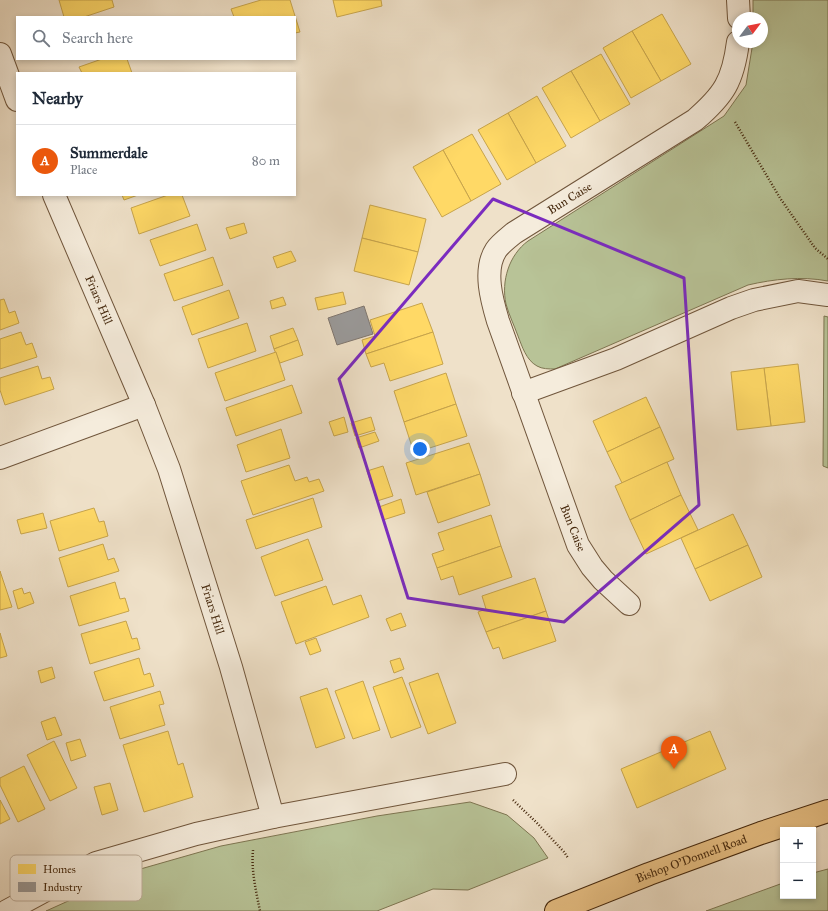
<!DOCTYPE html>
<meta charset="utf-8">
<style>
body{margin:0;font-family:"IM FELL Great Primer",serif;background:#f6f6f7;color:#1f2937}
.controls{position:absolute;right:12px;bottom:12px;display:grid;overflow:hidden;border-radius:0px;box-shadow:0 2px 6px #0003}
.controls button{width:36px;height:36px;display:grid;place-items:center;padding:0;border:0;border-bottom:1px solid #e0e1e3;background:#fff;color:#1f2937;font:20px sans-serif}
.compass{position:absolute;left:732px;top:12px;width:36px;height:36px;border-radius:50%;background:#fff;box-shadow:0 2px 6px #0003;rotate:58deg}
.you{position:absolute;left:420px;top:449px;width:14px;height:14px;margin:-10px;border:3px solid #fff;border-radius:50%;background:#1a73e8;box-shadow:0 0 0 6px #1a73e833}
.badge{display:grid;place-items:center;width:26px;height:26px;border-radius:50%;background:#ea580c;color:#fff;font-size:13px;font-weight:700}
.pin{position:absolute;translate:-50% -33px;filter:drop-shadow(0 1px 2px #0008)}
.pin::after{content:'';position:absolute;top:21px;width:14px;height:12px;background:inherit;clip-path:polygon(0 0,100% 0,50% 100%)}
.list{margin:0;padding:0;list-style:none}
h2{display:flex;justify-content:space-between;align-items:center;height:52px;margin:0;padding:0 16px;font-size:17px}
h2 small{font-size:13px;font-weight:400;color:#747a83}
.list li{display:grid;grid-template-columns:26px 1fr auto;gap:12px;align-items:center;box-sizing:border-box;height:72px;padding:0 16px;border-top:1px solid #e0e1e3}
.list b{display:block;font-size:15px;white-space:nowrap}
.list p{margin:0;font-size:13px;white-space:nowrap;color:#747a83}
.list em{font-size:13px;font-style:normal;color:#747a83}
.icon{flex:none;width:22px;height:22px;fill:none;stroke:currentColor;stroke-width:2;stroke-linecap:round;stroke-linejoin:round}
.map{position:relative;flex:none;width:828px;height:911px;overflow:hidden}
.search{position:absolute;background:#fff;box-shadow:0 2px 6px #0003;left:16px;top:16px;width:280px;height:44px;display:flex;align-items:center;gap:10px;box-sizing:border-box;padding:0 14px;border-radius:0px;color:#747a83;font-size:15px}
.panel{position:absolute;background:#fff;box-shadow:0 2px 6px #0003;left:16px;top:72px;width:280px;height:124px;border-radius:0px}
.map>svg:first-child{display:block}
.green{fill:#b8c397;stroke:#7e7652}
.homes{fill:#ffd966;stroke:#c7a44b}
.industry{fill:#999;stroke:#80776f}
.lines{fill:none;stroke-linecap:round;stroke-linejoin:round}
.minor-casing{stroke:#70563c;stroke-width:24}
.major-casing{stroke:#45280d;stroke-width:24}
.path{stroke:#45280d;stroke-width:2.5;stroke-dasharray:1 2;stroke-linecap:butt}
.minor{stroke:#f5ecdc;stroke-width:22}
.major{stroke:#e8c084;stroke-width:22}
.marked{fill:none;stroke:#7b2cbf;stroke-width:3;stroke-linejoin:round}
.labels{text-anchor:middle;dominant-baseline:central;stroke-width:4;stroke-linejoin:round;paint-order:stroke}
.street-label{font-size:12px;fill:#45280d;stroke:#f5ecdc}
.key{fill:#f5ecdc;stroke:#c0b19e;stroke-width:1}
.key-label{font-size:11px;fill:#45280d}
</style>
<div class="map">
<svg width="828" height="911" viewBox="0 0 828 911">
<rect width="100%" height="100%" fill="#efe1c9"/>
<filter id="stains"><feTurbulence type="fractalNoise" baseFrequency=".005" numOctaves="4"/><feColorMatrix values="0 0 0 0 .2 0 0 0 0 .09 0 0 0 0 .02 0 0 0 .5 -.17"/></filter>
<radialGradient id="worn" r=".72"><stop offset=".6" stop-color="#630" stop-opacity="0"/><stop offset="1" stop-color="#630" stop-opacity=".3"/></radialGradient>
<g class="green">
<path d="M753,0H828V281C801,276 774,279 748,285L555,369C549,369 542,369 537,366C526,360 522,346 518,336C514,325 509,315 506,304C501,281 509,255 528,241L724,116L746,85L753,42H762V18H753Z"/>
<path d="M824,316L828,317V468L823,466Z"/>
<path d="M470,802L507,815L534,838L548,858L468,890L433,889L377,911H46L137,870L221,846L377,816Z"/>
<path d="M828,869V911H706L783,883V896H813V873Z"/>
</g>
<g class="homes">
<path d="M59,0H112L114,7L84,17H64Z"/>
<path d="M261,0H290L300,32L295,33V17H234L231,9Z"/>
<path d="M333,0H381L382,6L337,17Z"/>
<path d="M662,14L691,64L661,81L632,31Z"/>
<path d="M632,31L661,81L631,98L603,48Z"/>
<path d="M601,54L630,104L600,121L571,71Z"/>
<path d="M102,59H127L132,73H82L79,67Z"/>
<path d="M571,71L600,121L571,138L542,88Z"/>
<path d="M537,96L566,146L536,163L508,113Z"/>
<path d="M508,113L536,163L507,180L478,130Z"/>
<path d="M472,134L501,184L471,201L443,150Z"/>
<path d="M443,150L471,201L442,217L413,167Z"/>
<path d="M122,195H138L124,200Z"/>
<path d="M168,195H182L190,216L139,234L131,208Z"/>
<path d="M370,205L426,219L418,252L362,238Z"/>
<path d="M244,223L247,233L230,239L226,228Z"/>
<path d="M197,224L206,250L160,266L150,240Z"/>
<path d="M362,238L418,252L409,285L354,271Z"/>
<path d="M291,251L296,261L277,268L273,257Z"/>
<path d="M213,257L223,285L174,301L164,274Z"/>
<path d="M229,290L239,318L192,335L182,307Z"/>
<path d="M343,292L346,304L318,310L315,298Z"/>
<path d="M283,297L286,305L272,309L270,301Z"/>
<path d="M4,299L9,313L15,311L19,323L0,330V300Z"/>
<path d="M422,303L433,332L366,354L362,340L375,336L370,320Z"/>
<path d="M247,323L256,351L208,368L198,339Z"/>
<path d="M293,328L298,340L274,349L270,336Z"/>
<path d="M21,332L26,345L32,343L37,357L0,369V339Z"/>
<path d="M433,332L443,364L390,381L384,363L371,367L366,354Z"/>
<path d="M298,340L303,355L280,363L274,349Z"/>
<path d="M276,352L285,380L225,401L215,373Z"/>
<path d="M798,364L805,422L771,426L764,368Z"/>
<path d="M38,366L42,379L50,377L54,389L5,405L0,390V378Z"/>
<path d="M764,368L771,426L737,430L731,372Z"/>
<path d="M446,373L456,404L404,422L394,391Z"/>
<path d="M292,385L302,413L236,436L226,408Z"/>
<path d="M646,397L660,427L607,452L593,421Z"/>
<path d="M456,404L467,436L414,453L404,422Z"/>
<path d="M344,417L348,432L334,436L329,422Z"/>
<path d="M371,417L375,430L355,436L351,423Z"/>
<path d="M660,427L674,459L622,483L607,452Z"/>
<path d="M281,429L290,458L246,472L237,445Z"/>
<path d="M375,432L379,441L359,448L356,438Z"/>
<path d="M469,443L480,474L416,495L406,463Z"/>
<path d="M667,462L681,495L630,520L615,486Z"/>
<path d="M289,465L295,481L307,477L309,482L319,479L324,491L253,515L241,481Z"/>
<path d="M383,466L393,496L377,501L367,471Z"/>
<path d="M480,474L490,505L438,523L427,492Z"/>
<path d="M681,495L698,530L646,554L630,520Z"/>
<path d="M313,498L322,527L256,549L246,520Z"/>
<path d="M401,499L405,513L383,520L379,507Z"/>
<path d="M94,508L99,522L104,521L108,536L59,551L50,521Z"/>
<path d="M43,513L47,528L21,534L17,520Z"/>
<path d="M733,514L748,545L695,569L681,538Z"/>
<path d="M491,515L501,546L437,568L432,554L444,550L438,533Z"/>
<path d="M308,539L323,580L275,596L261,557Z"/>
<path d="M103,544L108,560L114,558L119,571L68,587L59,558Z"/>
<path d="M748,545L762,577L710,601L695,569Z"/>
<path d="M501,546L512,577L459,595L453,576L441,580L437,568Z"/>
<path d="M0,571L12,607L0,610Z"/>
<path d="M535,578L546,611L486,632L478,612L486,609L482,596Z"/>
<path d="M115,582L120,599L125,598L129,611L79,626L70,596Z"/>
<path d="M326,586L333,605L361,595L369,617L296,644L281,602Z"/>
<path d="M22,588L24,594L30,592L34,603L18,609L13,591Z"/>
<path d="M546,611L556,641L503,659L499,647L493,649L486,632Z"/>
<path d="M401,613L406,626L391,631L386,619Z"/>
<path d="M126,621L132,639L137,638L140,649L90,664L81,634Z"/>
<path d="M0,633L7,656L0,658Z"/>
<path d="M316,638L321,651L310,655L305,642Z"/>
<path d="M139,658L144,675L150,673L154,686L104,701L94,672Z"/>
<path d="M400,658L404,669L394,673L390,661Z"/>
<path d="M52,667L55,678L41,683L38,671Z"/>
<path d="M438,673L456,723L428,734L409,683Z"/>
<path d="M402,677L421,727L391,738L373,687Z"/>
<path d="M363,681L380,730L353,739L335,691Z"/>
<path d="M327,688L345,738L316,748L300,697Z"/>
<path d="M160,691L164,704L159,705L165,725L120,739L110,707Z"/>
<path d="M55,717L62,735L47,740L41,722Z"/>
<path d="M168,731L178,765L183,763L193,797L144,812L123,745Z"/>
<path d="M710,731L726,769L637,808L621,769Z"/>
<path d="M80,739L86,756L71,761L66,743Z"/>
<path d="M54,741L77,788L50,801L27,755Z"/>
<path d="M24,766L45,809L18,822L0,785V778Z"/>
<path d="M110,783L118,810L102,815L94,787Z"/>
<path d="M0,800L10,819L0,824Z"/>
</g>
<path class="industry" d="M364,306L373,334L337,345L328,318Z"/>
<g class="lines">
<defs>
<g id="minor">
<path d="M738,0L739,18"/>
<path d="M0,54L17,100"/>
<path id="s1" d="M54,195L144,405L169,469L231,667L273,817"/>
<path d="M523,393L616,359L731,308L754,300L798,291L828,295"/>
<path d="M0,458L144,405"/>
<path id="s2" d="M629,604L603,580L592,567L578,545L498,321C492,301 483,270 496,250C500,244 508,238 514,233L695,120C724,95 733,81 738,42"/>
<path d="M7,911L96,863L196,834L273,817L505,774"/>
</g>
<g id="major">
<path id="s3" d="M556,911L649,874L761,833L828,811"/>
</g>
</defs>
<use href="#minor" class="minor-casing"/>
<use href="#major" class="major-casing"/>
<g class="path">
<path d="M735,122L780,198L815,248L828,259"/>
<path d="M513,800L537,823L564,852L568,858"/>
<path d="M253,850C251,870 256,891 260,911"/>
</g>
<use href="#minor" class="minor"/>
<use href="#major" class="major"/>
</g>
<path class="marked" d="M493,199L684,278L699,505L564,622L408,598L339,379Z"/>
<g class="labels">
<g class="street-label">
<text stroke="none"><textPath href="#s2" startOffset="480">Bun Caise</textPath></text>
<text stroke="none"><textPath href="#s1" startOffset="114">Friars Hill</textPath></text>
<text transform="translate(573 528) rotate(68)">Bun Caise</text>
<text stroke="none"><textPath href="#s1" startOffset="444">Friars Hill</textPath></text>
<text stroke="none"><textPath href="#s3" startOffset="145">Bishop O'Donnell Road</textPath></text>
</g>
</g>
<rect x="10" y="855" width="132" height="46" rx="6" class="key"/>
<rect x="18" y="864" width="18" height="10" fill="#ffd966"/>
<rect x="18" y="882" width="18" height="10" fill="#999"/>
<g class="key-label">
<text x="43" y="873">Homes</text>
<text x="43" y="891">Industry</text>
</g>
<rect width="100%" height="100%" filter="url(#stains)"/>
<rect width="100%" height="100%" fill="url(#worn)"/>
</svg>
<div class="controls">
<button>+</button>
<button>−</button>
</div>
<svg class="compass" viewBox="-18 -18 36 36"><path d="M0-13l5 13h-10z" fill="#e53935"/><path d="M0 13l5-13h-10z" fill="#747a83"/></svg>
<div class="you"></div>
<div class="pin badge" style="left:674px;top:769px">A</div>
<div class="search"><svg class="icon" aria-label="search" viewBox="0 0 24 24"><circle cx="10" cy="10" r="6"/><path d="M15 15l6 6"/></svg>Search here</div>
<section class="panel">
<h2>Nearby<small></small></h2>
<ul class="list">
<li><span class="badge">A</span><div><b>Summerdale</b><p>Place</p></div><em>80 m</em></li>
</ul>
</section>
</div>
